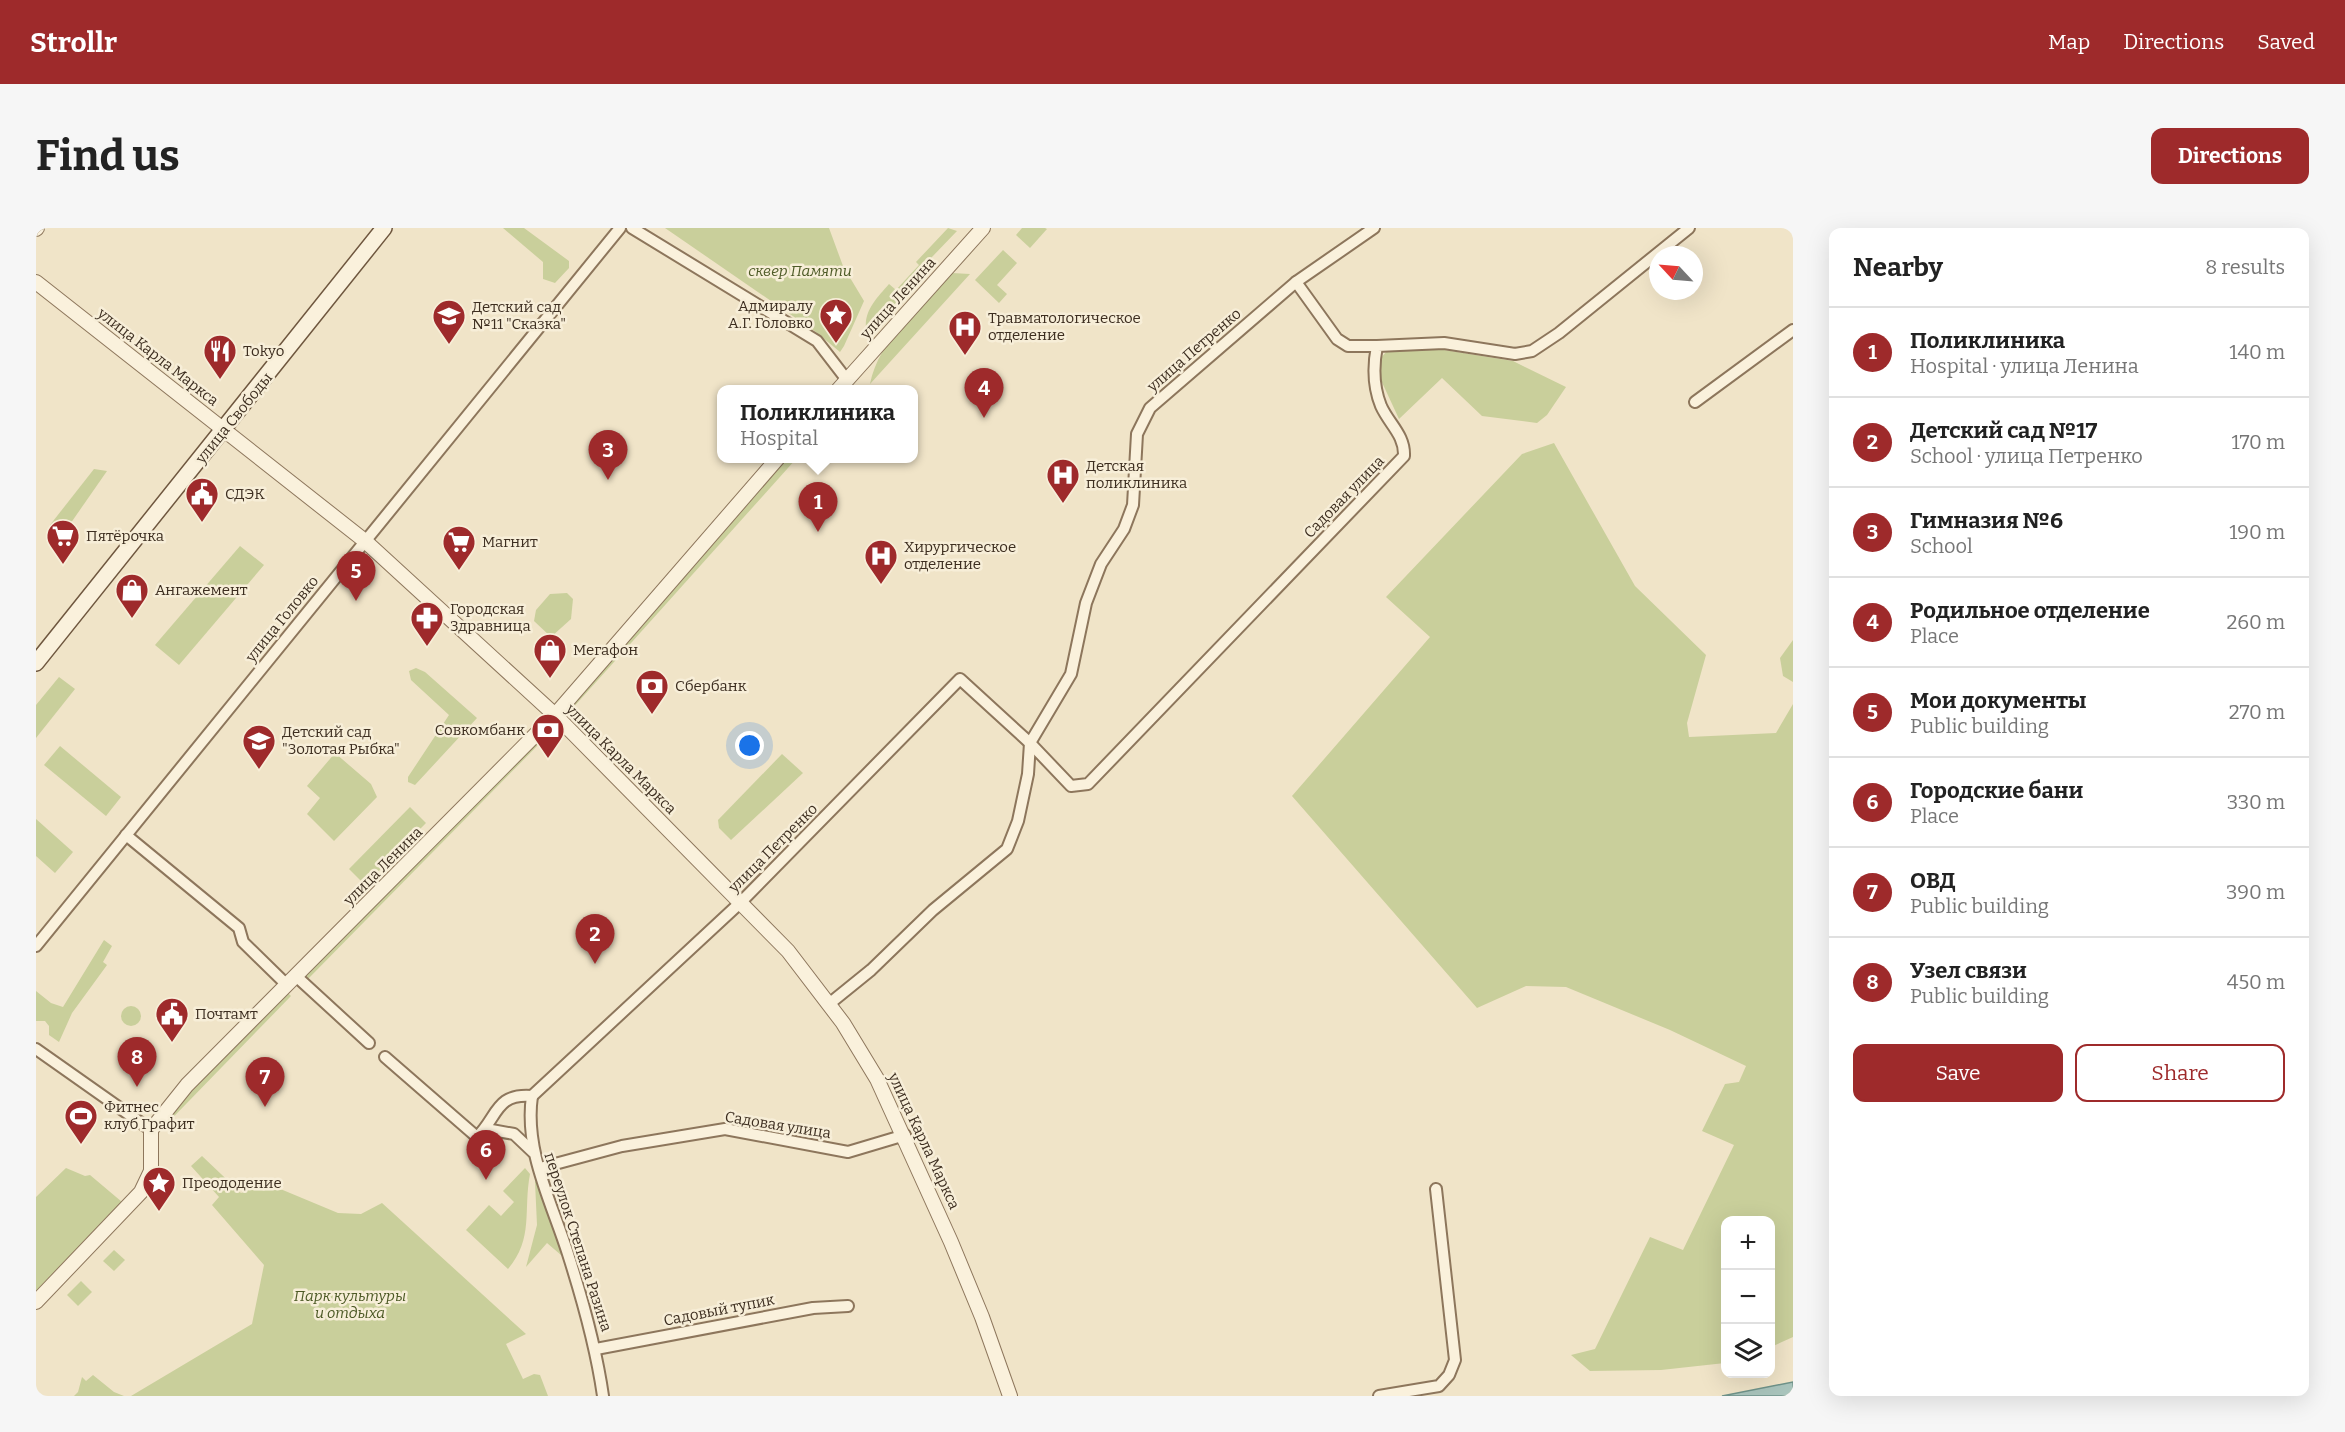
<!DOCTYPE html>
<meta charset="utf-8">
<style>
body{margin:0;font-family:Bitter,serif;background:#f6f6f6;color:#222}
.controls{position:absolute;right:18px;bottom:18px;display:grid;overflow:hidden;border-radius:12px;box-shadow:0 6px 24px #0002}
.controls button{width:54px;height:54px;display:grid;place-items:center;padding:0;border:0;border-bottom:2px solid #e0e0e0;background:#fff;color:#222;font:30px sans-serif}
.compass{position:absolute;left:1613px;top:18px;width:54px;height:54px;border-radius:50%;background:#fff;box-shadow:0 6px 24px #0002;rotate:296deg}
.you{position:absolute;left:714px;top:518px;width:21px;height:21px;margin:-15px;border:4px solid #fff;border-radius:50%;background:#1a73e8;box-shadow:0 0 0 9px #1a73e833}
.badge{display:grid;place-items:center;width:39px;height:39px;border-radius:50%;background:#9e2a2b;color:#fff;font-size:20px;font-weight:700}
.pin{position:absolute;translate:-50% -50px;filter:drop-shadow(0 2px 3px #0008)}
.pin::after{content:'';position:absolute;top:32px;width:21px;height:18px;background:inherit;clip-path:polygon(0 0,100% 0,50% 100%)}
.popup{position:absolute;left:681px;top:157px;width:201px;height:78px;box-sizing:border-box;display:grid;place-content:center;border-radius:12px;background:#fff;filter:drop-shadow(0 2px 4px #0005);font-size:20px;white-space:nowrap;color:#767676}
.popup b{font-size:22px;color:#222}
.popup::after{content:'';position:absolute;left:50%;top:100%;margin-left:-12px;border:12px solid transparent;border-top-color:#fff}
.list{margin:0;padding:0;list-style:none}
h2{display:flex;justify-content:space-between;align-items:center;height:78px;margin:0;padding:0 24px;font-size:26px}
h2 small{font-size:20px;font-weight:400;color:#767676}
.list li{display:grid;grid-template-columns:39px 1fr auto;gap:18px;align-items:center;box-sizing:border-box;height:90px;padding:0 24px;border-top:2px solid #e0e0e0}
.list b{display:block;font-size:22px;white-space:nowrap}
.list p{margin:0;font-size:20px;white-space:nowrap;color:#767676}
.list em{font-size:20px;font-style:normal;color:#767676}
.actions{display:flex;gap:12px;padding:18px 24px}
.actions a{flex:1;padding:14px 0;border:2px solid #9e2a2b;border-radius:12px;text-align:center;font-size:21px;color:#9e2a2b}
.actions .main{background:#9e2a2b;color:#fff}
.icon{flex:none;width:33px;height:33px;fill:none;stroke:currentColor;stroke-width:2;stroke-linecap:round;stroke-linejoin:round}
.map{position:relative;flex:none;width:1757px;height:1168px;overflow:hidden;border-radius:12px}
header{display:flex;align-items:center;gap:36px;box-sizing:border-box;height:84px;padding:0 30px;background:#9e2a2b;color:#fff}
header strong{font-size:28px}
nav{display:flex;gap:33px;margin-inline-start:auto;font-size:21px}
.intro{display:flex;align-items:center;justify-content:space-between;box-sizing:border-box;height:144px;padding:0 36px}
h1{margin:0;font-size:42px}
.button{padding:15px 27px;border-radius:12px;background:#9e2a2b;color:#fff;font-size:21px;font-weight:700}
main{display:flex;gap:36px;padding:0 36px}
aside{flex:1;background:#fff;border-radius:12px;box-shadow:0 6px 24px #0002}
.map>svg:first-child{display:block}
.green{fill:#c9cf9b}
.water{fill:#a9c4bc;stroke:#6f938a;stroke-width:1.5}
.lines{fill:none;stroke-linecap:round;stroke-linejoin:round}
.minor-casing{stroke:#8d765c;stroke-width:14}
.tertiary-casing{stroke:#8d765c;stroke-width:16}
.secondary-casing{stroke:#6f573f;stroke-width:18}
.minor{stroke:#faf1dc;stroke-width:10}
.tertiary{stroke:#faf1dc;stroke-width:14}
.secondary{stroke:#faf1dc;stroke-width:15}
.labels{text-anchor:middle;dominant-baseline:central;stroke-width:5;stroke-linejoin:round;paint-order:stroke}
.park-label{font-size:15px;font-style:italic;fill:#4d5a26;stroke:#f7eed8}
.street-label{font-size:15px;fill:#3d2e20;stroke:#f7eed8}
.poi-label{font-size:15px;fill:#3d2e20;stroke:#f7eed8;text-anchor:start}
</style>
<header>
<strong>Strollr</strong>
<nav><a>Map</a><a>Directions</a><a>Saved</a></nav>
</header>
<div class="intro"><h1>Find us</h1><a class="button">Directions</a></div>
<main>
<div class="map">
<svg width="1757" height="1168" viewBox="0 0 1757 1168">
<rect width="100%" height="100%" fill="#f0e4c8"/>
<g class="green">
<path d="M467,0H488L533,33V40L519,55L507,51V34Z"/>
<path d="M629,0H793L807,38L828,73L808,118L804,124L780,104Z"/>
<path d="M912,0L921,3L896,29V41L841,104L830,101C828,82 841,70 853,56L860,62L883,37L880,34Z"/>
<path d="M986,0H1009L1011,1L994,20L980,7Z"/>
<path d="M967,22L981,35L961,57L971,66L963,75L939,52Z"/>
<path d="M916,45L934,46L834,156C843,111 885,78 916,45Z"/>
<path d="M1402,121L1477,133L1530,159L1511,187L1501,195L1446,188L1406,150L1363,191L1344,150L1345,130L1350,124Z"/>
<path d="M1518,215L1599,358L1670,427L1651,495L1653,509L1740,505L1757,476V1109L1735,1119L1734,992H1690L1689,1135L1625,1142L1554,1143L1535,1127L1559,1121L1614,1009L1647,1022L1698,917L1666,903L1689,856L1703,854L1710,838L1634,802L1530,759L1490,758L1441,780L1256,568L1394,409L1350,369L1486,226Z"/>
<path d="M742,231H760L535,482L529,476Z"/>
<path d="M58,241L71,243L23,312L14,297Z"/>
<path d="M204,318L228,337L143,437L119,417Z"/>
<path d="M531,365L537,371L535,391L515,409L498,393L500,382L514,366Z"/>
<path d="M1757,412V454L1747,448L1744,430Z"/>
<path d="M380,440L389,444L441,490L379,557L372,554V549L413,487L375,452L373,443Z"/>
<path d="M23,449L39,461L0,510V477Z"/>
<path d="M501,506L507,512L271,752L264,746Z"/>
<path d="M24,518L85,569L70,588L8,537Z"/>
<path d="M299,525L335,556L341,569L298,613L271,586L284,570L271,558Z"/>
<path d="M746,526L767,545L695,612L683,600L682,592Z"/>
<path d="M374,579L390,595L329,657L313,641Z"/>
<path d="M0,591L37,624L19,645L0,628Z"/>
<path d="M68,712L76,718L67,734L71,737L36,785L23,814L13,807V798L9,793H0V763L15,775L27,779Z"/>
<path d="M250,763L255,768L116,911L127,890Z"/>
<circle cx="95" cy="788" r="10"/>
<path d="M166,928L205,965L226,957L242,960L302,985L325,986L346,975L490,1106L470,1116L487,1151L498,1146L504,1147L512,1168H95L216,1096L228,1037L176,977L183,969L155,938Z"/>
<path d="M30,940L49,948L54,947L86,974L0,1063V969Z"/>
<path d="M489,940L494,946C487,983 498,1010 472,1041L430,1002L453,977L465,988L478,974L467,963Z"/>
<path d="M503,949L528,1023L525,1027L511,1015L490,1039L501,997L499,954Z"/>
<path d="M78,1022L89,1032L78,1043L67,1033Z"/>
<path d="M45,1053L56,1064L42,1078L31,1067Z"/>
<path d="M57,1147L78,1164L88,1168H38L42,1164L46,1149L50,1153Z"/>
</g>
<path class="water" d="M1757,1154V1168H1686Z"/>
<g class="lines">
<defs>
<g id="minor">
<path d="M596,0L781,113L811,152"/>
<path d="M1260,54L1301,111L1312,118H1341"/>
<path d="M1659,174L1757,102"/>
<path d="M90,607L203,700L207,714L251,757"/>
<path d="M0,718L584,0"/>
<path d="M261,749L333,815"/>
<path d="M793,776L835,742L897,682L971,621L982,593L992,546L994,515L1035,446L1050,375L1065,336L1088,301L1097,277L1101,206L1114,180L1260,54L1338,0"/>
<path d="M0,821L115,902"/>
<path d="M349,829L441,909C462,889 459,865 496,868"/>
<path d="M496,868L705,674L924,451L994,515L1035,558L1052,556L1368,228C1369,207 1353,196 1345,178C1337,158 1337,138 1341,118L1408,115L1479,126L1496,123L1523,105L1653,0"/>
<path d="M496,868C488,923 516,975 532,1026C547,1073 560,1119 567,1168"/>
<path d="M450,901L478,906L497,924"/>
<path d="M504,940L586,918L689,901L812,924L869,907"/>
<path d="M560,1121L777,1080L812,1078"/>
<path d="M1343,1168L1403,1158L1413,1147L1419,1132L1400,961"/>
</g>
<g id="tertiary">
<path d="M0,1L1,0"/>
<path d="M0,54L329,313L519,487L752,723L807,795L841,851L915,1014L946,1089L974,1168"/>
<path d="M802,162L947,0"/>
<path d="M0,1074L105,964L115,943V902L151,857L519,487L742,230"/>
</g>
<path id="secondary" d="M0,435L348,0"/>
</defs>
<use href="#minor" class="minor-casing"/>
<use href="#tertiary" class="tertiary-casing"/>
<use href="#secondary" class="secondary-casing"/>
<use href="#minor" class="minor"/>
<use href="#tertiary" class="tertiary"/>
<use href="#secondary" class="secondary"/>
</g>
<defs>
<symbol id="sight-pin" viewBox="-11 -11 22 30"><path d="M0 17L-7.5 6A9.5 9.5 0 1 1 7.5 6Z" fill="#9e2a2b" stroke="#f7eed8"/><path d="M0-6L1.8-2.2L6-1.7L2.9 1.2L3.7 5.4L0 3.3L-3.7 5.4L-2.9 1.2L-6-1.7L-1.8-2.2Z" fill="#fff"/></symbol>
<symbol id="school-pin" viewBox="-11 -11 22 30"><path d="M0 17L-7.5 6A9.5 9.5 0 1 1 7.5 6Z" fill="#9e2a2b" stroke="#f7eed8"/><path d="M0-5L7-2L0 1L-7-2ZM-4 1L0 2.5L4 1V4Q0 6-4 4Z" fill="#fff"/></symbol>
<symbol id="hospital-pin" viewBox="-11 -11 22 30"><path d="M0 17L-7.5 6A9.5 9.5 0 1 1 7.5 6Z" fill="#9e2a2b" stroke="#f7eed8"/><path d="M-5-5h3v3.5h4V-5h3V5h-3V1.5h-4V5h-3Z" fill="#fff"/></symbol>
<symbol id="restaurant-pin" viewBox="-11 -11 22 30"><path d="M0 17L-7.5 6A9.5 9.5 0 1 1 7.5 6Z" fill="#9e2a2b" stroke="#f7eed8"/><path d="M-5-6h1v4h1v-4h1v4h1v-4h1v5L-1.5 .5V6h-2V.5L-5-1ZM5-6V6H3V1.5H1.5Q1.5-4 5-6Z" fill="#fff"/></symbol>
<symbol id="civic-pin" viewBox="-11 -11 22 30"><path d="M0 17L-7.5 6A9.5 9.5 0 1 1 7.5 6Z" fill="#9e2a2b" stroke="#f7eed8"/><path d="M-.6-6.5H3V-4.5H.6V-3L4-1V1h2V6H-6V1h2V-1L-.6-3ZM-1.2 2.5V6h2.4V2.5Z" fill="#fff"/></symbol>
<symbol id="supermarket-pin" viewBox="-11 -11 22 30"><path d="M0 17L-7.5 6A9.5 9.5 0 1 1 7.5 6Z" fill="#9e2a2b" stroke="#f7eed8"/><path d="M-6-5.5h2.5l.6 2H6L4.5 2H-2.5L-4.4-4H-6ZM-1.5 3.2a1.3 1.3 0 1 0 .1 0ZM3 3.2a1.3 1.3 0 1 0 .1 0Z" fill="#fff"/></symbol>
<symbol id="shop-pin" viewBox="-11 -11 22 30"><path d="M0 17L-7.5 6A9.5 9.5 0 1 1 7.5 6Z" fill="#9e2a2b" stroke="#f7eed8"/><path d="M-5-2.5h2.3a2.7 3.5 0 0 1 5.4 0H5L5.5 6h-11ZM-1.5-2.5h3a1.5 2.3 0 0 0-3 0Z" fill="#fff"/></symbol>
<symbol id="pharmacy-pin" viewBox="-11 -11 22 30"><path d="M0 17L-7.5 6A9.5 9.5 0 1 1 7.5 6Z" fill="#9e2a2b" stroke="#f7eed8"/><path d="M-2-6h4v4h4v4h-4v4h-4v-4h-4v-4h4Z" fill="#fff"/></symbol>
<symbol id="bank-pin" viewBox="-11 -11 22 30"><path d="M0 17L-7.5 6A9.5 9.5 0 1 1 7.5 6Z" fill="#9e2a2b" stroke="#f7eed8"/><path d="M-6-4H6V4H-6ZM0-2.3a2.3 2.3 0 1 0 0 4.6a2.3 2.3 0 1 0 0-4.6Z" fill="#fff"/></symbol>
<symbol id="stadium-pin" viewBox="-11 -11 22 30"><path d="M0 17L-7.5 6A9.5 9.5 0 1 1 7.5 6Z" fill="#9e2a2b" stroke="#f7eed8"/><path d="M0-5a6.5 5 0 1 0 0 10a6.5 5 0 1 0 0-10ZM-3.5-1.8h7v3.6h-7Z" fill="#fff"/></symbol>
</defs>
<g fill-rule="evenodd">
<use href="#sight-pin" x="781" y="68" width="38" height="52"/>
<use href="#school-pin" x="394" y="69" width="38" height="52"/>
<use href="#hospital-pin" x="910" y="80" width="38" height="52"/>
<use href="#restaurant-pin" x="165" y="104" width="38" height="52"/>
<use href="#hospital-pin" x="1008" y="228" width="38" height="52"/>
<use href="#civic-pin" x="147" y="247" width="38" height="52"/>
<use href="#supermarket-pin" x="8" y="289" width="38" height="52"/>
<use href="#supermarket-pin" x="404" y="295" width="38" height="52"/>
<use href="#hospital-pin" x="826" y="309" width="38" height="52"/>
<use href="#shop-pin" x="77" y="343" width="38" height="52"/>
<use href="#pharmacy-pin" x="372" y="371" width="38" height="52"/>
<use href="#shop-pin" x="495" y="403" width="38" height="52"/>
<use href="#bank-pin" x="597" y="439" width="38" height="52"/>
<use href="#bank-pin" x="493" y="483" width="38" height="52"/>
<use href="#school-pin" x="204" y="494" width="38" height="52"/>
<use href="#civic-pin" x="117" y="767" width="38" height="52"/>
<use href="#stadium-pin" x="26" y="869" width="38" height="52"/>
<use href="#sight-pin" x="104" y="936" width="38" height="52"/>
</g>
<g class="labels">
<g class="park-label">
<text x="764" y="43">сквер Памяти</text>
<text x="314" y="1068">Парк культуры<tspan x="314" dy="17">и отдыха</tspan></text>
</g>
<g class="street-label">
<text transform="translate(862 70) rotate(-48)">улица Ленина</text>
<text transform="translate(1158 122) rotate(-41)">улица Петренко</text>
<text transform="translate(122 129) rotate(38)">улица Карла Маркса</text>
<text transform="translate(198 190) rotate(-51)">улица Свободы</text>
<text transform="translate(1308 269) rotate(-46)">Садовая улица</text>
<text transform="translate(246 391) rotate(-51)">улица Головко</text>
<text transform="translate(585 531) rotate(45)">улица Карла Маркса</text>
<text transform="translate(737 620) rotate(-45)">улица Петренко</text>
<text transform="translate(347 638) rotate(-45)">улица Ленина</text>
<text transform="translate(742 897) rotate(9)">Садовая улица</text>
<text transform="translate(888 913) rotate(65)">улица Карла Маркса</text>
<text transform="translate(542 1014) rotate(72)">переулок Степана Разина</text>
<text transform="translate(683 1082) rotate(-11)">Садовый тупик</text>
</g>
<g class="poi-label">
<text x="777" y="78" text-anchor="end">Адмиралу<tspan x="777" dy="17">А.Г. Головко</tspan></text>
<text x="436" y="79">Детский сад<tspan x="436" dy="17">№11 "Сказка"</tspan></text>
<text x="952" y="90">Травматологическое<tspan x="952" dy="17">отделение</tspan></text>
<text x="207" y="123">Tokyo</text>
<text x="1050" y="238">Детская<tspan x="1050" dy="17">поликлиника</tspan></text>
<text x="189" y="266">СДЭК</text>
<text x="50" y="308">Пятёрочка</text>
<text x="446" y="314">Магнит</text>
<text x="868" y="319">Хирургическое<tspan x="868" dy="17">отделение</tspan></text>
<text x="119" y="362">Ангажемент</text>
<text x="414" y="381">Городская<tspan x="414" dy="17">Здравница</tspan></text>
<text x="537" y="422">Мегафон</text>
<text x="639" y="458">Сбербанк</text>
<text x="489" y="502" text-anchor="end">Совкомбанк</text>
<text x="246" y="504">Детский сад<tspan x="246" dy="17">"Золотая Рыбка"</tspan></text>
<text x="159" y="786">Почтамт</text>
<text x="68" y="879">Фитнес<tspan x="68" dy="17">клуб Графит</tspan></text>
<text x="146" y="955">Преододение</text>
</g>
</g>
</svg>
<div class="controls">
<button>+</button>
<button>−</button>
<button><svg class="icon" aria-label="layers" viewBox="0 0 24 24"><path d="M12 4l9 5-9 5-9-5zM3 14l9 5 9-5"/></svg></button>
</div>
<svg class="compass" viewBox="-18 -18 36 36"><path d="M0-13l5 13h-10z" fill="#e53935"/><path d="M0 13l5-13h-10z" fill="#767676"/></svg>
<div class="you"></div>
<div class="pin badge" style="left:782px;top:304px">1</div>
<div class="popup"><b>Поликлиника</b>Hospital</div>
<div class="pin badge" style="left:559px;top:736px">2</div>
<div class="pin badge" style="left:572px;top:252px">3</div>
<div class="pin badge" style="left:948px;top:190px">4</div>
<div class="pin badge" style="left:320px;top:373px">5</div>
<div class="pin badge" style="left:450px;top:952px">6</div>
<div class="pin badge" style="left:229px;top:879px">7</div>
<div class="pin badge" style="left:101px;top:859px">8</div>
</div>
<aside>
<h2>Nearby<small>8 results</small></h2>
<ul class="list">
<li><span class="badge">1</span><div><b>Поликлиника</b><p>Hospital · улица Ленина</p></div><em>140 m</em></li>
<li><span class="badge">2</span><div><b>Детский сад №17</b><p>School · улица Петренко</p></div><em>170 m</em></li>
<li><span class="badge">3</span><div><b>Гимназия №6</b><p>School</p></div><em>190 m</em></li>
<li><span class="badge">4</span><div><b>Родильное отделение</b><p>Place</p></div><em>260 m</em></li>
<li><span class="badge">5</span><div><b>Мои документы</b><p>Public building</p></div><em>270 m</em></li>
<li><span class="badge">6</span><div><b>Городские бани</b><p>Place</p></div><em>330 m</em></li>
<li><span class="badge">7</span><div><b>ОВД</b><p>Public building</p></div><em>390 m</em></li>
<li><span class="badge">8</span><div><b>Узел связи</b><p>Public building</p></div><em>450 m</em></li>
</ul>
<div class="actions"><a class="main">Save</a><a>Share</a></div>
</aside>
</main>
